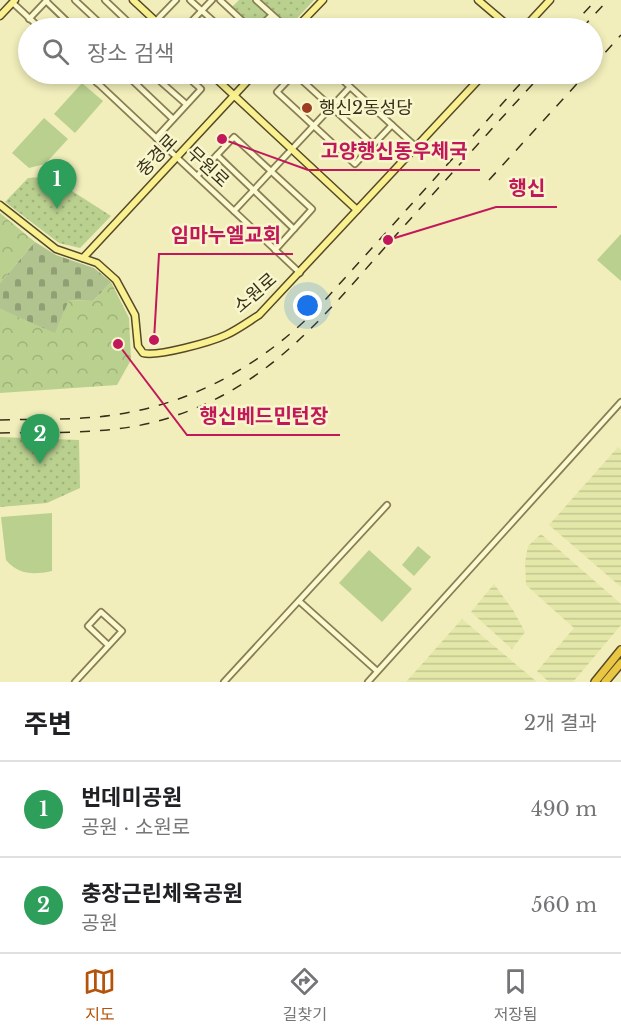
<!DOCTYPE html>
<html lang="ko">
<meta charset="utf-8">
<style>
body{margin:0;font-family:"Libre Baskerville","Noto Sans KR",serif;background:#f2f2f2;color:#202124}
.you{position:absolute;left:308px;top:306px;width:21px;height:21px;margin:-15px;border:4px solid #fff;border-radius:50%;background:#1a73e8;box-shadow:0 0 0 9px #1a73e833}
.badge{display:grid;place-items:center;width:39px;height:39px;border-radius:50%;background:#b45309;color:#fff;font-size:20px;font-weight:700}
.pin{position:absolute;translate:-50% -50px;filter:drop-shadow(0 2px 3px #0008)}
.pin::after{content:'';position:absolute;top:32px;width:21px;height:18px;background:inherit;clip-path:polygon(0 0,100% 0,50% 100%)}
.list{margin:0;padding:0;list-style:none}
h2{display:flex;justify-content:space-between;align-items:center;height:78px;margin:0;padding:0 24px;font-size:26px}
h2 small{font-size:20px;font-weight:400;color:#757577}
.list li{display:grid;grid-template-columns:39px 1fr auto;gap:18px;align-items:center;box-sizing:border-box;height:96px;padding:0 24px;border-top:2px solid #e0e0e0}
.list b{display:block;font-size:22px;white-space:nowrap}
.list p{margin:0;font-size:20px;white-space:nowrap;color:#757577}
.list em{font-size:20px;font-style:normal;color:#757577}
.icon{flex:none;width:33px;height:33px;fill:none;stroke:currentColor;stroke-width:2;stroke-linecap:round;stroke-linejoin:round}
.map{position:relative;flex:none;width:621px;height:682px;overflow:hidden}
.search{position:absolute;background:#fff;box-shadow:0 3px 9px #0003;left:18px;right:18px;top:18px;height:66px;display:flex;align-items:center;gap:15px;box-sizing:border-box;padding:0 21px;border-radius:33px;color:#757577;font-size:22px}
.sheet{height:270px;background:#fff}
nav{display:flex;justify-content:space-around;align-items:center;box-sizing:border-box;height:84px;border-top:2px solid #e0e0e0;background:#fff;font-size:16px;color:#757577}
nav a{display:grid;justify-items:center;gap:3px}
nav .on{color:#b45309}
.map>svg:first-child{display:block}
.farmland{fill:url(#farmland-rules)}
.grass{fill:#b9d08f}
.forest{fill:url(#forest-crowns)}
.cemetery{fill:url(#cemetery-stones)}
.park{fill:url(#park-dots)}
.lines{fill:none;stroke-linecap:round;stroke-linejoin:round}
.minor-casing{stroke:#8a7d54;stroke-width:8}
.major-casing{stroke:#564929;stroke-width:9}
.highway-casing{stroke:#564929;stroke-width:10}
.minor{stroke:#fbf9cf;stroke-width:4.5}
.major{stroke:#f9f18f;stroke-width:6}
.highway{stroke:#e9c743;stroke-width:7}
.rail{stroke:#372f1a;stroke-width:1.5;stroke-dasharray:10 10;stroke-linecap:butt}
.poi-dot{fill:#9d3c1f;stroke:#f8f6cc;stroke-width:2}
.labels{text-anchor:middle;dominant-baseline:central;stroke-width:5;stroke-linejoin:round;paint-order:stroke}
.poi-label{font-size:18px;fill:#372f1a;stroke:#f8f6cc;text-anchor:start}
.street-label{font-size:18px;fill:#372f1a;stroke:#f8f6cc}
.leader{fill:none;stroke:#c2185b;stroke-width:2}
.callout-dot{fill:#c2185b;stroke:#f8f6cc;stroke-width:2}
.callout-label{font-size:20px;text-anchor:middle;font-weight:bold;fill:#c2185b;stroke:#f8f6cc;stroke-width:5;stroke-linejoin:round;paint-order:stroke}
</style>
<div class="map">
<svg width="621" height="682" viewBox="0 0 621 682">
<defs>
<pattern id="farmland-rules" width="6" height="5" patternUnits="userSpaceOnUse" patternTransform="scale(1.5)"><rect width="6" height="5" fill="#e3e7a8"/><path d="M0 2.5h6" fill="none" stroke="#c3c690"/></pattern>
<pattern id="forest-crowns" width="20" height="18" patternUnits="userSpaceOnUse" patternTransform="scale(1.5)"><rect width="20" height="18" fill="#b9d08f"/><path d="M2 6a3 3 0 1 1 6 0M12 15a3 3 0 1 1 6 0" fill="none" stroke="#a0b37b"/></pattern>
<pattern id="cemetery-stones" width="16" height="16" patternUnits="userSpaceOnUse" patternTransform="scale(1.5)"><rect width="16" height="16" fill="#b1c38f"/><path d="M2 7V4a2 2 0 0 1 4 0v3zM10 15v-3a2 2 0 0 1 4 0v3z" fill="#919f74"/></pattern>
<pattern id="park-dots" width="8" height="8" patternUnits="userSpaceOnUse" patternTransform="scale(1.5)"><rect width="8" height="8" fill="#b9d08f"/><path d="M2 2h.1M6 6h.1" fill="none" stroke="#a0b37b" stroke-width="1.8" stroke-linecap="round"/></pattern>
</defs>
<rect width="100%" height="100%" fill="#f1eebb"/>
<g class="farmland">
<path d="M618,447L621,450V587L549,525Z"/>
<path d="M541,534L621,604V625L573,682H549L537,671L574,628L526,585L525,562L528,546Z"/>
<path d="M494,584L513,610L525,632L512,649L471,612Z"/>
<path d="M462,619L537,682H406Z"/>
</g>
<g class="grass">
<path d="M82,83L103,101L75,133L54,114Z"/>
<path d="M44,118L68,139L45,164L29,168L12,153Z"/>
<path d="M621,234V281L597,260Z"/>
<path d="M52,513V571C33,575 19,575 6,560L1,517Z"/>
<path d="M418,546L431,557L414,576L402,565Z"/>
<path d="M369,550L412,589L382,622L339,583Z"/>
</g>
<g class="forest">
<path d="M0,213L35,242L0,283Z"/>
<path d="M111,282L129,318L131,360L117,385L0,393V309L55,332L69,300L93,301Z"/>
</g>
<path class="cemetery" d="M35,242L56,255L94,268L111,282L93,301L69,300L55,333L0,309V283Z"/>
<g class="park">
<path d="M239,0H251L268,16L256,28L249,26L231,8Z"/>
<path d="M262,0H314L290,26Z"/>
<path d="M44,177L69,189L111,216L80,248L59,243L5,202L28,178Z"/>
<path d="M0,437L79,440L80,488L47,503L0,507Z"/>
</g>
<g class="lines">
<defs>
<g id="minor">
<path d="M75,0L105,28"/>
<path d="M105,0L126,20L118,28"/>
<path d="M190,0L221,28"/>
<path d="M220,0L250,28"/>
<path d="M256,0L287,28"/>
<path d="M46,1L74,28"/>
<path d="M13,3L40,28"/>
<path d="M29,19L47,0"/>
<path d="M149,28L176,0"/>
<path d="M190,28L187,26L212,0"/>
<path d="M258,28L272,15"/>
<path d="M88,74L300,273"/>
<path d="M140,74L133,81L173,119"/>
<path d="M152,74L186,104"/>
<path d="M294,74L277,92L355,164L392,125"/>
<path d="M295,74L373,145"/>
<path d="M336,74L415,146"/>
<path d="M97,83L106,74"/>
<path d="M156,138L201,89L184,74"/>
<path d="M217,155L294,229"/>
<path d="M197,176L234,137L312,209L275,250"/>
<path d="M234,211L350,87"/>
<path d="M299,601L377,671"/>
<path d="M75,682L122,631L101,612L88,626L108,645"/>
<path d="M224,682L387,505"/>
<path d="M368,682L621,402"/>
</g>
<g id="major">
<path d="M133,0L163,28"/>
<path d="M478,0L511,28"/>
<path d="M0,16L15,0"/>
<path d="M296,28L323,0"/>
<path d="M524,28L550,0"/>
<path d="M211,74L357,210"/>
<path d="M0,205L56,249L97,263L116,280L135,315L138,346L143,353C157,357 211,342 226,335C237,330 248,322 259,315L484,74"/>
<path d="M83,258L254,74"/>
</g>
<g id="highway">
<path d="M595,682L621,650"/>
<path d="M605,682L621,663"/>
</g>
</defs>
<use href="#minor" class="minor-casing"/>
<use href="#major" class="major-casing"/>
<use href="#highway" class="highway-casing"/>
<use href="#minor" class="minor"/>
<use href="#major" class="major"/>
<use href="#highway" class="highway"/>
<g class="rail">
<path d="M570,28L596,0"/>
<path d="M582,28L608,0"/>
<path d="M592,67L621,35"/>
<path d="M489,180L586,74"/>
<path d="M0,420C32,419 65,420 97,417C182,409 256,370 316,310L529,74"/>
<path d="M0,433C54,432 110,435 162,420C271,388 324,315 396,235C445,181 493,127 542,74"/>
</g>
</g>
<circle class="poi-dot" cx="307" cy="108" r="6"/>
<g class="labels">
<g class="poi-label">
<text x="319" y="108">행신2동성당</text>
</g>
<g class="street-label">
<text transform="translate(157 155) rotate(-47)">충경로</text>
<text transform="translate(208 167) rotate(43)">무원로</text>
<text transform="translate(255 293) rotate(-41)">소원로</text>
</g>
</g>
<path class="leader" d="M222 139L308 170H480M388 240L496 207H557M154 340L159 254H293M118 344L187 435H340"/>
<g class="callout-dot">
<circle cx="222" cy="139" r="6"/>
<circle cx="388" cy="240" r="6"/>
<circle cx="154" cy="340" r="6"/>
<circle cx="118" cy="344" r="6"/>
</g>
<g class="callout-label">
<text x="394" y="158">고양행신동우체국</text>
<text x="527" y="195">행신</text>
<text x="226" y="242">임마누엘교회</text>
<text x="264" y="423">행신베드민턴장</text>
</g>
</svg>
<div class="you"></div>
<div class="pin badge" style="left:57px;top:209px;background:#2e9e5b">1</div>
<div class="pin badge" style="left:40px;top:464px;background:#2e9e5b">2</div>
<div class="search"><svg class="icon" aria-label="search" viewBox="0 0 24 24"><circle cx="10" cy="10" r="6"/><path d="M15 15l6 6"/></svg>장소 검색</div>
</div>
<section class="sheet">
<h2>주변<small>2개 결과</small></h2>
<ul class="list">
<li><span class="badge" style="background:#2e9e5b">1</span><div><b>번데미공원</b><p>공원 · 소원로</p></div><em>490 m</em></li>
<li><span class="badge" style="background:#2e9e5b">2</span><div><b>충장근린체육공원</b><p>공원</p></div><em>560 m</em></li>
</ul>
</section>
<nav>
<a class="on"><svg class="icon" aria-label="map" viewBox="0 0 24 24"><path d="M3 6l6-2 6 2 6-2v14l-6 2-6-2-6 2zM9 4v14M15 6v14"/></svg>지도</a>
<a><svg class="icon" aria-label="directions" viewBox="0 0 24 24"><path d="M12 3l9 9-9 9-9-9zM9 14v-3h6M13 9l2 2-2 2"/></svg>길찾기</a>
<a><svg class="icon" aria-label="saved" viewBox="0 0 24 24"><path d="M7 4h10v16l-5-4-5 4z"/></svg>저장됨</a>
</nav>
